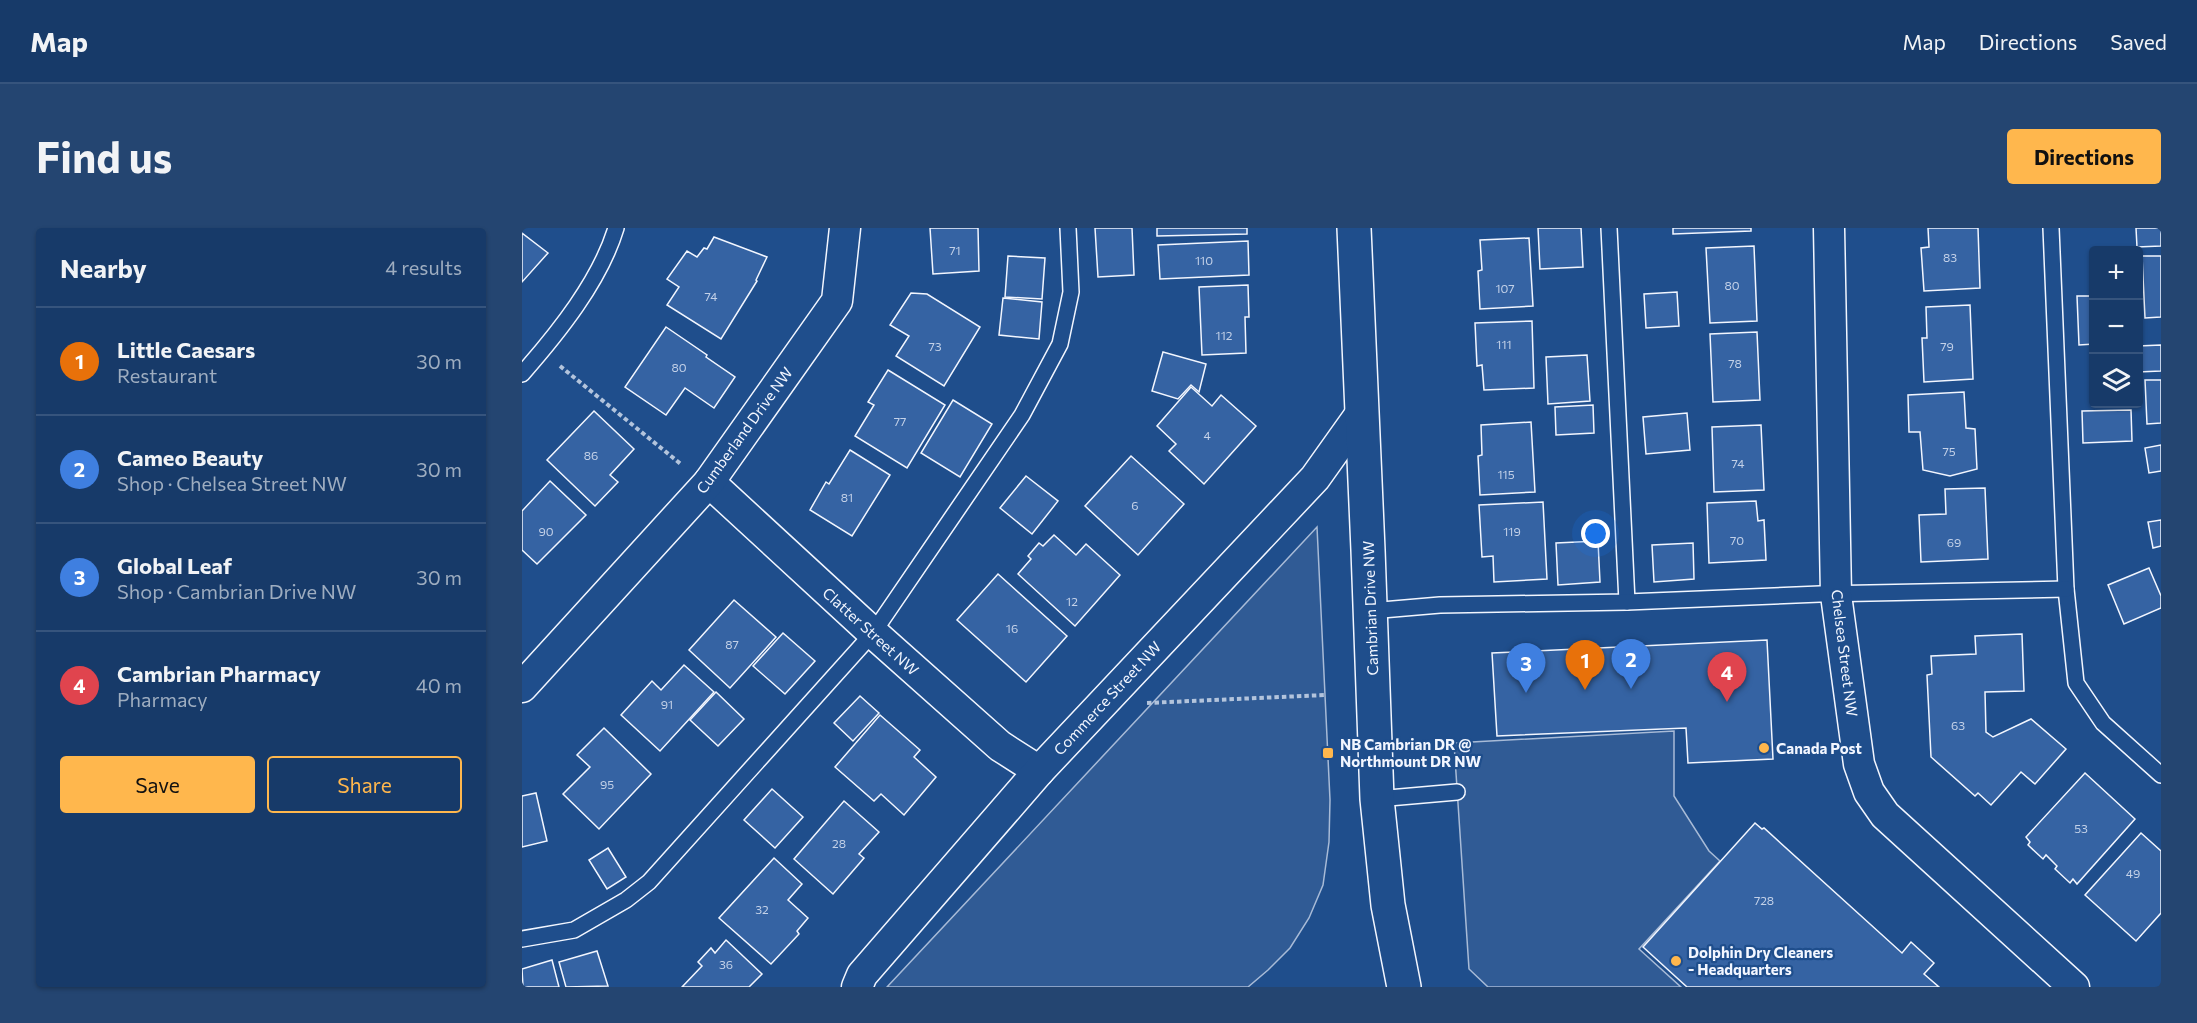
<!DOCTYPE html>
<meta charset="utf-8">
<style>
body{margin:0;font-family:Commissioner,sans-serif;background:#244571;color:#f1f3f6}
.controls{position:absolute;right:18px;top:18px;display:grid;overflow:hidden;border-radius:6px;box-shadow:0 2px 4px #0004}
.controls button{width:54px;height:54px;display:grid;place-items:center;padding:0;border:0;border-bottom:2px solid #36547d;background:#173a69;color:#f1f3f6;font:30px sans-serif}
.you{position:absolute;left:1074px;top:306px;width:21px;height:21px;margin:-15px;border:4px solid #fff;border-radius:50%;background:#1a73e8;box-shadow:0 0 0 9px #1a73e833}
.badge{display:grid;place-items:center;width:39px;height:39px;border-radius:50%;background:#ffb74d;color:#fff;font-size:20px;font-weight:700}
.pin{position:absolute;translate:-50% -50px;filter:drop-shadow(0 2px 3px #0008)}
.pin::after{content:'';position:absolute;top:32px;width:21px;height:18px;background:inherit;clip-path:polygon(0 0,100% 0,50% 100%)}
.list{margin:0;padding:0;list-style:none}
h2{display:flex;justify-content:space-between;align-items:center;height:78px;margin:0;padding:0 24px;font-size:26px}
h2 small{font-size:20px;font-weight:400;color:#9eadc0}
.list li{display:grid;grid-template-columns:39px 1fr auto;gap:18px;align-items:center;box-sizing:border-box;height:108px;padding:0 24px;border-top:2px solid #36547d}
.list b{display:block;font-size:22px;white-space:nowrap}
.list p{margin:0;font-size:20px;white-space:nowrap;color:#9eadc0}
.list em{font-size:20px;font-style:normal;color:#9eadc0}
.actions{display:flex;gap:12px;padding:18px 24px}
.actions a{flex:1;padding:14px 0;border:2px solid #ffb74d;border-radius:6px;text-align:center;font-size:21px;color:#ffb74d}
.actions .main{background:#ffb74d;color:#111}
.icon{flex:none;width:33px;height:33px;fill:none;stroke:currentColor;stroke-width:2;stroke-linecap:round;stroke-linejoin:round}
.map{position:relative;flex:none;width:1639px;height:759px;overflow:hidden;border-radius:6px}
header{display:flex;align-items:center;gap:36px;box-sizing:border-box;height:84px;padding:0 30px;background:#173a69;border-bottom:2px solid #36547d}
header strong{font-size:28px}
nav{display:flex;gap:33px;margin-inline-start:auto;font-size:21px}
.intro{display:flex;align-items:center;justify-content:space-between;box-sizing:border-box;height:144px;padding:0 36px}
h1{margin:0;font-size:42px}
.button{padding:15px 27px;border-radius:6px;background:#ffb74d;color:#111;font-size:21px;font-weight:700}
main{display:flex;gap:36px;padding:0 36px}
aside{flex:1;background:#173a69;border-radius:6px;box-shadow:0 2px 4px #0004}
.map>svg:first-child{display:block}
.built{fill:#305b95;stroke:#a8bbd7;stroke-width:1.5}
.building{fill:#3563a3;stroke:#f2f6ff;stroke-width:1.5}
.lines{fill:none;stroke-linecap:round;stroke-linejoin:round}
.lane-casing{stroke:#f2f6ff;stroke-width:18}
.street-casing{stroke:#f2f6ff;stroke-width:33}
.secondary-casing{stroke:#f2f6ff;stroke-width:36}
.path{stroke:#b3c4dc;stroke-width:4;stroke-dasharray:4.5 3;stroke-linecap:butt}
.lane{stroke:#1f4e8c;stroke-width:15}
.street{stroke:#1f4e8c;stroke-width:30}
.secondary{stroke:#1f4e8c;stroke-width:33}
.poi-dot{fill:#ffb74d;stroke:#1f4e8c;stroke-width:2}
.labels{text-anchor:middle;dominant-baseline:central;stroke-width:4.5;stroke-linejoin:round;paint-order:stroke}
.number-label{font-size:12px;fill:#c3d1e8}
.street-label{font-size:15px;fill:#f2f6ff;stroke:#1f4e8c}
.poi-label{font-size:15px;font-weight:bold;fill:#f2f6ff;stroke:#1f4e8c;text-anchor:start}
</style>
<header>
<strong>Map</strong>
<nav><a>Map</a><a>Directions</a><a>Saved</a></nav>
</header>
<div class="intro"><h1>Find us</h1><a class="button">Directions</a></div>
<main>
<aside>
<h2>Nearby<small>4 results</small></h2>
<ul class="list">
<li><span class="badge" style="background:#e8710a">1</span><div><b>Little Caesars</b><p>Restaurant</p></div><em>30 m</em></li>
<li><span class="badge" style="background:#3f7fe0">2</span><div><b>Cameo Beauty</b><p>Shop · Chelsea Street NW</p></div><em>30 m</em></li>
<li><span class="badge" style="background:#3f7fe0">3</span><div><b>Global Leaf</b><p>Shop · Cambrian Drive NW</p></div><em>30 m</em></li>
<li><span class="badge" style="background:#e0444e">4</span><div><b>Cambrian Pharmacy</b><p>Pharmacy</p></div><em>40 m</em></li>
</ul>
<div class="actions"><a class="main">Save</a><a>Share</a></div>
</aside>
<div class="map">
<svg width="1639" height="759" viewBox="0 0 1639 759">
<rect width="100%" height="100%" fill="#1f4e8c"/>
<g class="built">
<path d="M795,299L808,572L807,614L801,657L787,690L768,720L746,742L726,759H365Z"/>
<path d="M1152,503V568L1187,623L1198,633L1117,721L1159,759H966L947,741L932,515Z"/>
</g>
<g class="building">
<path d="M408,0H456L457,43L411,46Z"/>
<path d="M573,0H610L612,47L576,49Z"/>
<path d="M635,0H725V6L635,8Z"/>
<path d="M1016,0H1059L1061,39L1018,41Z"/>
<path d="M1151,0H1229V3L1151,6Z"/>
<path d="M1406,0H1456L1458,60L1402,63L1399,20L1407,19Z"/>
<path d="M1614,0H1639V18L1615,19Z"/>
<path d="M0,5L26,25L0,54Z"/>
<path d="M192,9L245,29L234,52L235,53L199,111L145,77L157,59L145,51L165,23L175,29L182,20L185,21Z"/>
<path d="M1007,10L1011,78L958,81L956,43L960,42L958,12Z"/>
<path d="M726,13L727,47L638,51L636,17Z"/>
<path d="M1232,18L1235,93L1188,95L1184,20Z"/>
<path d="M486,28L523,30L520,71L483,69Z"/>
<path d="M1620,28H1639V89L1623,90Z"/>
<path d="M726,57L727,89H723L724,125L680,127L677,59Z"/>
<path d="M1155,64L1157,98L1124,100L1122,66Z"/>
<path d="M389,65L405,66L458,99L422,158L374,128L387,108L368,97Z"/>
<path d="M1555,68H1572V116L1557,117Z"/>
<path d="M481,70L520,74L517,111L477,107Z"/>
<path d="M1448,77L1451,151L1402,154L1400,110H1405L1404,79Z"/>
<path d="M1010,93L1012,160L962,162L960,137L955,138L953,95Z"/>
<path d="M144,99L185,127L184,129L213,149L192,180L163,160L144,187L103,159Z"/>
<path d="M1235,104L1238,172L1191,174L1188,106Z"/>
<path d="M1639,117V143L1616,144V118Z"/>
<path d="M641,124L684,136L677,164L669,157L656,171L630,163Z"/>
<path d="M1065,127L1068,173L1026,176L1024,129Z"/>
<path d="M366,142L423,177L385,240L333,208L352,177L346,174Z"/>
<path d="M1623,152H1639V195L1625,196Z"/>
<path d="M669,159L690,178L699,167L734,198L682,256L647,223L654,216L635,198Z"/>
<path d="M1442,164L1444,200L1453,201L1455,241L1428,248L1401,242L1398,204H1387L1386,167Z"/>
<path d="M431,172L470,196L438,249L399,225Z"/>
<path d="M1071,177L1072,205L1034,207L1033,179Z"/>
<path d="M1609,182L1610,213L1561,215L1560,183Z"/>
<path d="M72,183L112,221L88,247L96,254L73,278L25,232Z"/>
<path d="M1165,185L1168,222L1124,226L1121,189Z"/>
<path d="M1009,194L1013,264L958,267L956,228L960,227L959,197Z"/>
<path d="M1239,197L1242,262L1192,264L1190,199Z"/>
<path d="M1639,217V243L1627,245L1623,220Z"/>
<path d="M328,222L368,247L330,308L288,282L304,254L307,256Z"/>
<path d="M609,228L662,276L616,327L563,278Z"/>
<path d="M504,248L536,273L510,306L478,280Z"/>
<path d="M28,253L64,287L15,336L0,322V283Z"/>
<path d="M1463,260L1466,331L1399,334L1397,287L1424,286L1423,261Z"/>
<path d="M1234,273L1236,293L1242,292L1244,332L1187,335L1185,275Z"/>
<path d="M1021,274L1025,351L972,354L971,328L960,329L957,277Z"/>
<path d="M1639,292V318L1631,320L1626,294Z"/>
<path d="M532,307L554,327L564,316L598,347L553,398L496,346L509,331L506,328L517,315L521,318Z"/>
<path d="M1076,313L1078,354L1036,357L1034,315Z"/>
<path d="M1171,315L1172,351L1132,354L1130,317Z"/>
<path d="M1627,340L1639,368V380L1602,396L1586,357Z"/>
<path d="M476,346L545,408L504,454L435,392Z"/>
<path d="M212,372L254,409L208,460L167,422Z"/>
<path d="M261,405L293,433L263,466L231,438Z"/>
<path d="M1500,406L1502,463L1463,464L1464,504L1471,509L1509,491L1544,521L1513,556L1499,544L1469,577L1456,565L1453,568L1409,529L1405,447L1410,446L1409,428L1454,426L1453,408Z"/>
<path d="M1245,412L1251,531L1166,535L1164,500L975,508L970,425Z"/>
<path d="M162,437L192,464L138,523L99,487L130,453L139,462Z"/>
<path d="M194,464L222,491L196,518L168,492Z"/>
<path d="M338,468L357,485L331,513L312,495Z"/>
<path d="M358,487L398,522L392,529L414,549L382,587L359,566L352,573L313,539Z"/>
<path d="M82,500L129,546L77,601L41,566L68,539L55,527Z"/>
<path d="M1563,545L1613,591L1555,656L1551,651L1548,655L1533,641L1535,638L1524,627L1521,631L1506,617L1508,614L1504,609Z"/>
<path d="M250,561L281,589L253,620L222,592Z"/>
<path d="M14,565L25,613L0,619V568Z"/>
<path d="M322,573L357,604L337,626L342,630L311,666L272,631Z"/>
<path d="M1233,595L1240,601L1242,600L1380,725L1389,714L1412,735L1402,746L1417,759H1165L1121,719Z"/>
<path d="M1619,605L1639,623V685L1614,713L1563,667Z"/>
<path d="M86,620L104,649L85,661L67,632Z"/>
<path d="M252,630L280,656L266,672L286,690L275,703L277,706L249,736L197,690Z"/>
<path d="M204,712L240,746L227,759H160L180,738L176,734L189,720L193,725Z"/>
<path d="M75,723L86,758L44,759L37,734Z"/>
<path d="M30,732L37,759H1L0,741Z"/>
</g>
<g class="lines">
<defs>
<g id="lane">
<path d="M1087,0L1105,374"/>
<path d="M1529,0L1544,361L1554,455L1581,495L1639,547"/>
<path d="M0,146C36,105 78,53 94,0"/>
<path d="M848,383L918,377L1105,374L1298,366L1544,361"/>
<path d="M855,571L935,564"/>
<path d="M0,711L52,702L104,672L127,654L351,405L500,187L538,116L549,64L546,0"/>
</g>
<g id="street">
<path d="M1307,0L1314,367L1337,536L1347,564L1363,587L1552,759"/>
<path d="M187,254L351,405L478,518L517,543"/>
<path d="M0,459L187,254L315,73L323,0"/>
<path d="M335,759L340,747L517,543L793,250L840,184"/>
</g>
<path id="secondary" d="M832,0L846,322L855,571L866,677L882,759"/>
</defs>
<use href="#lane" class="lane-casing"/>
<use href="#street" class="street-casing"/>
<use href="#secondary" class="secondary-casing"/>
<g class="path">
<path d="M38,138L160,237"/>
<path d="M625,475L803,467"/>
</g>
<use href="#lane" class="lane"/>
<use href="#street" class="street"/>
<use href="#secondary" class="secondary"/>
</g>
<g class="poi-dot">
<circle cx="1242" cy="520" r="6"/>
<rect x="800" y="519" width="12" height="12" rx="3"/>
<circle cx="1154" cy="733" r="6"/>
</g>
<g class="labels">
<g class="number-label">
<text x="433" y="22">71</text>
<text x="1428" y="29">83</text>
<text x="682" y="32">110</text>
<text x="1210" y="57">80</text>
<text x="983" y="60">107</text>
<text x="189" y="68">74</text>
<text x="702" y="107">112</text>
<text x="982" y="116">111</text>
<text x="413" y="118">73</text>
<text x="1425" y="118">79</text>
<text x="1213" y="135">78</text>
<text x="157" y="139">80</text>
<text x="378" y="193">77</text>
<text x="685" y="207">4</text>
<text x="1427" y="223">75</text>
<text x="69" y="227">86</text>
<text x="1216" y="235">74</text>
<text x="984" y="246">115</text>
<text x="325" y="269">81</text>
<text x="613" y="277">6</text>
<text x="24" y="303">90</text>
<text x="990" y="303">119</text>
<text x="1215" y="312">70</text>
<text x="1432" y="314">69</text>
<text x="550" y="373">12</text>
<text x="490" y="400">16</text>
<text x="210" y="416">87</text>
<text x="145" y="476">91</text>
<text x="1436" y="497">63</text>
<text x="85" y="556">95</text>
<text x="1559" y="600">53</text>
<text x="317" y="615">28</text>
<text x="1611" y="645">49</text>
<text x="1242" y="672">728</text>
<text x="240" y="681">32</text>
<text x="204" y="736">36</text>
</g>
<g class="street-label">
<text transform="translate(222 202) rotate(-54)">Cumberland Drive NW</text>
<text transform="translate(848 380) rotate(-92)">Cambrian Drive NW</text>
<text transform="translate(349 403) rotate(42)">Clatter Street NW</text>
<text transform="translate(1323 425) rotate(83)">Chelsea Street NW</text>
<text transform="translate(585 470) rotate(-47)">Commerce Street NW</text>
</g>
<g class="poi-label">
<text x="818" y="516">NB Cambrian DR @<tspan x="818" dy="17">Northmount DR NW</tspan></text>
<text x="1254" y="520">Canada Post</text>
<text x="1166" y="724">Dolphin Dry Cleaners<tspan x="1166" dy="17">- Headquarters</tspan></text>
</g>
</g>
</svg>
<div class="controls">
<button>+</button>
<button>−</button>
<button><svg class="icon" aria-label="layers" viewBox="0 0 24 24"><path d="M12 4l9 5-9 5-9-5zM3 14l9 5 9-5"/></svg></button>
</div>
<div class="you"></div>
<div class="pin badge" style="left:1063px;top:462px;background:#e8710a">1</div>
<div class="pin badge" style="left:1109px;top:461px;background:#3f7fe0">2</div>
<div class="pin badge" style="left:1004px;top:465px;background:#3f7fe0">3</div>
<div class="pin badge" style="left:1205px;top:474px;background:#e0444e">4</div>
</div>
</main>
